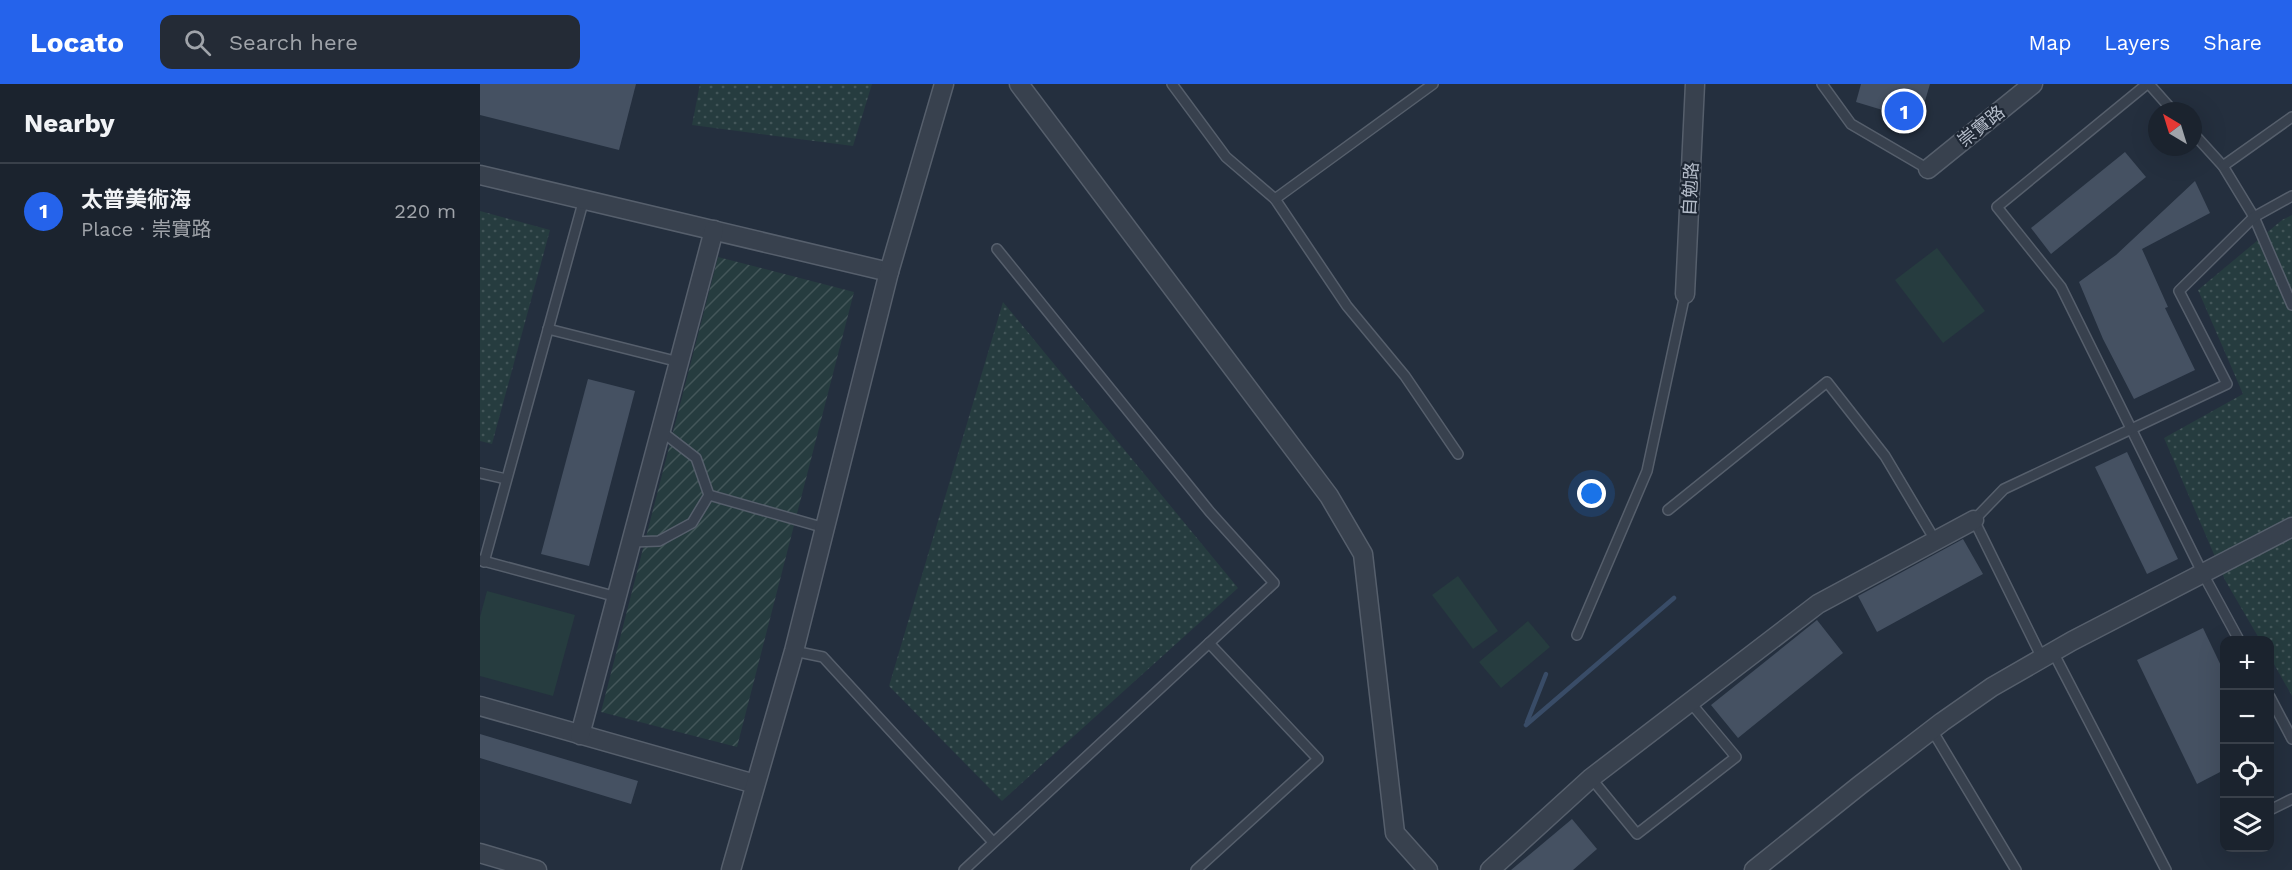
<!DOCTYPE html>
<meta charset="utf-8">
<style>
body{margin:0;font-family:"Work Sans","Noto Sans TC",sans-serif;background:#242b36;color:#f1f3f6}
.controls{position:absolute;right:18px;bottom:18px;display:grid;overflow:hidden;border-radius:12px;box-shadow:0 6px 24px #0002}
.controls button{width:54px;height:54px;display:grid;place-items:center;padding:0;border:0;border-bottom:2px solid #39404a;background:#1b232e;color:#f1f3f6;font:30px sans-serif}
.compass{position:absolute;left:1668px;top:18px;width:54px;height:54px;border-radius:50%;background:#1b232e;box-shadow:0 6px 24px #0002;rotate:322deg}
.you{position:absolute;left:1112px;top:410px;width:21px;height:21px;margin:-15px;border:4px solid #fff;border-radius:50%;background:#1a73e8;box-shadow:0 0 0 9px #1a73e833}
.badge{display:grid;place-items:center;width:39px;height:39px;border-radius:50%;background:#2563eb;color:#fff;font-size:20px;font-weight:700}
.pin{position:absolute;translate:-50% -50%;border:3px solid #fff;box-shadow:0 2px 6px #0006}
.list{margin:0;padding:0;list-style:none}
h2{display:flex;justify-content:space-between;align-items:center;height:78px;margin:0;padding:0 24px;font-size:26px}
h2 small{font-size:20px;font-weight:400;color:#a0a4aa}
.list li{display:grid;grid-template-columns:39px 1fr auto;gap:18px;align-items:center;box-sizing:border-box;height:96px;padding:0 24px;border-top:2px solid #39404a}
.list b{display:block;font-size:22px;white-space:nowrap}
.list p{margin:0;font-size:20px;white-space:nowrap;color:#a0a4aa}
.list em{font-size:20px;font-style:normal;color:#a0a4aa}
.icon{flex:none;width:33px;height:33px;fill:none;stroke:currentColor;stroke-width:2;stroke-linecap:round;stroke-linejoin:round}
.map{position:relative;flex:none;width:1812px;height:786px;overflow:hidden}
header{display:flex;align-items:center;gap:36px;box-sizing:border-box;height:84px;padding:0 30px;background:#2563eb;color:#fff}
header strong{font-size:28px}
nav{display:flex;gap:33px;margin-inline-start:auto;font-size:21px}
.search{width:420px;height:54px;background:#242b36;display:flex;align-items:center;gap:15px;box-sizing:border-box;padding:0 21px;border-radius:12px;color:#a0a4aa;font-size:22px}
main{display:flex}
aside{flex:1;background:#1b232e}
.map>svg:first-child{display:block}
.grass{fill:url(#grass-dots)}
.park{fill:#263c3f}
.garden{fill:url(#garden-furrows)}
.lines{fill:none;stroke-linecap:round;stroke-linejoin:round}
.stream{stroke:#394c67;stroke-width:4.5}
.building{fill:#455162}
.service-casing{stroke:#565f6c;stroke-width:12}
.minor-casing{stroke:#565f6c;stroke-width:21}
.service{stroke:#38414e;stroke-width:9}
.minor{stroke:#38414e;stroke-width:18}
.labels{text-anchor:middle;dominant-baseline:central;stroke-width:4.5;stroke-linejoin:round;paint-order:stroke}
.street-label{font-size:18px;fill:#b4bcc9;stroke:#1d2633}
</style>
<header>
<strong>Locato</strong>
<div class="search"><svg class="icon" aria-label="search" viewBox="0 0 24 24"><circle cx="10" cy="10" r="6"/><path d="M15 15l6 6"/></svg>Search here</div>
<nav><a>Map</a><a>Layers</a><a>Share</a></nav>
</header>
<main>
<aside>
<h2>Nearby<small></small></h2>
<ul class="list">
<li><span class="badge">1</span><div><b>太普美術海</b><p>Place · 崇實路</p></div><em>220 m</em></li>
</ul>
</aside>
<div class="map">
<svg width="1812" height="786" viewBox="0 0 1812 786">
<defs>
<pattern id="grass-dots" width="8" height="8" patternUnits="userSpaceOnUse" patternTransform="scale(1.5)"><rect width="8" height="8" fill="#263c3f"/><path d="M2 2h.1M6 6h.1" fill="none" stroke="#435659" stroke-width="1.8" stroke-linecap="round"/></pattern>
<pattern id="garden-furrows" width="10" height="10" patternUnits="userSpaceOnUse" patternTransform="scale(1.5)"><rect width="10" height="10" fill="#263c3f"/><path d="M-1 1l2-2M0 10L10 0M9 11l2-2" fill="none" stroke="#435659"/></pattern>
</defs>
<rect width="100%" height="100%" fill="#242f3e"/>
<g class="grass">
<path d="M220,0H392L373,62L212,41Z"/>
<path d="M0,127L70,146L12,360L0,357Z"/>
<path d="M1812,131V612L1790,573V556H1780L1745,496L1684,354L1763,310L1718,206L1802,136Z"/>
<path d="M523,218L758,504L522,717L409,602Z"/>
</g>
<g class="park">
<path d="M1457,164L1505,227L1463,259L1415,196Z"/>
<path d="M978,492L1018,547L993,565L952,511Z"/>
<path d="M7,507L95,531L73,612L0,592V533Z"/>
<path d="M1048,537L1070,563L1021,604L999,578Z"/>
</g>
<path class="garden" d="M238,173L374,208L257,663L121,628Z"/>
<g class="lines">
<g class="stream">
<path d="M1047,638L1066,590"/>
<path d="M1046,641L1194,514"/>
</g>
</g>
<g class="building">
<path d="M0,0H156L139,66L0,31Z"/>
<path d="M1381,0H1450L1439,37L1376,18Z"/>
<path d="M1645,68L1666,93L1571,170L1551,144Z"/>
<path d="M1715,97L1730,129L1662,165L1688,223L1685,224L1715,286L1654,315L1623,255L1599,198L1636,171Z"/>
<path d="M108,295L155,307L109,482L61,470Z"/>
<path d="M1647,368L1698,475L1667,490L1615,383Z"/>
<path d="M1483,455L1503,490L1397,548L1378,512Z"/>
<path d="M1337,536L1363,569L1258,654L1231,621Z"/>
<path d="M1723,544L1744,588V686L1717,700L1657,576Z"/>
<path d="M0,650L158,697L151,720L0,674Z"/>
<path d="M1092,735L1117,765L1093,786H1031Z"/>
</g>
<g class="lines">
<defs>
<g id="service">
<path d="M692,0L746,73L795,115L867,222L925,292L978,370"/>
<path d="M1342,0L1371,40L1448,85"/>
<path d="M1667,0L1517,123L1581,203L1722,488L1759,556"/>
<path d="M1669,0L1693,27"/>
<path d="M1713,49L1743,82L1774,133L1812,221"/>
<path d="M1743,82L1812,33"/>
<path d="M795,115L953,0"/>
<path d="M68,245L199,278"/>
<path d="M0,389L26,395"/>
<path d="M229,411L345,444"/>
<path d="M1188,426L1347,298L1405,372L1455,456"/>
<path d="M152,458L179,457L212,439L229,411L216,374L181,347"/>
<path d="M0,476L137,513"/>
<path d="M4,478L104,115"/>
<path d="M1097,551L1167,387L1205,210"/>
<path d="M314,567L343,573L513,758"/>
<path d="M1573,568L1686,786"/>
<path d="M1562,574L1494,436L1524,405L1747,300L1699,207L1774,133L1812,112"/>
<path d="M1790,613L1812,655"/>
<path d="M1452,646L1536,786"/>
<path d="M1111,694L1157,750L1256,673L1210,618"/>
<path d="M1790,726L1812,715"/>
<path d="M484,786L794,499L730,428L517,165"/>
<path d="M716,786L838,675L729,559"/>
</g>
<g id="minor">
<path d="M539,0L849,412L883,470L915,749L948,786"/>
<path d="M1448,85L1553,0"/>
<path d="M0,91L409,188"/>
<path d="M1205,210L1215,0"/>
<path d="M0,622L275,700"/>
<path d="M100,651L234,146"/>
<path d="M0,769L57,786"/>
<path d="M251,786L314,567L409,188L464,0"/>
<path d="M1010,786L1111,694L1338,520L1494,436"/>
<path d="M1274,786L1380,701L1462,638L1512,603L1592,557L1812,443"/>
</g>
</defs>
<use href="#service" class="service-casing"/>
<use href="#minor" class="minor-casing"/>
<use href="#service" class="service"/>
<use href="#minor" class="minor"/>
</g>
<g class="labels">
<g class="street-label">
<text transform="translate(1501 42) rotate(-39)">崇實路</text>
<text transform="translate(1210 105) rotate(-87)">自勉路</text>
</g>
</g>
</svg>
<div class="controls">
<button>+</button>
<button>−</button>
<button><svg class="icon" aria-label="locate" viewBox="0 0 24 24"><circle cx="12" cy="12" r="6"/><path d="M12 2v4M12 18v4M2 12h4M18 12h4"/></svg></button>
<button><svg class="icon" aria-label="layers" viewBox="0 0 24 24"><path d="M12 4l9 5-9 5-9-5zM3 14l9 5 9-5"/></svg></button>
</div>
<svg class="compass" viewBox="-18 -18 36 36"><path d="M0-13l5 13h-10z" fill="#e53935"/><path d="M0 13l5-13h-10z" fill="#a0a4aa"/></svg>
<div class="you"></div>
<div class="pin badge" style="left:1424px;top:27px">1</div>
</div>
</main>
